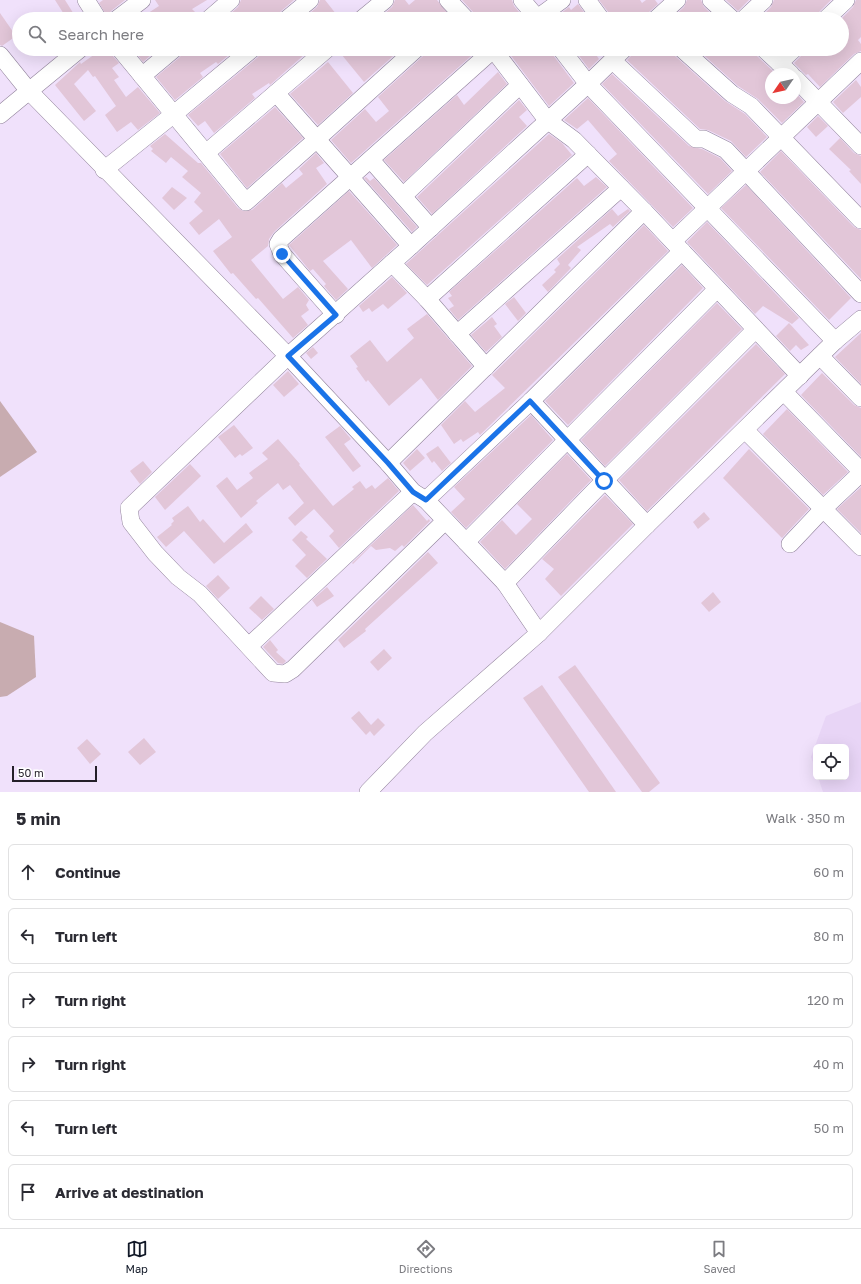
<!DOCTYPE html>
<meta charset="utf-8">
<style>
body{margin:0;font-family:"Golos Text",sans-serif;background:#f2f2f3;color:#2b2b33}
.controls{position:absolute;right:12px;bottom:12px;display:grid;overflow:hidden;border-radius:6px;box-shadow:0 4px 16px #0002}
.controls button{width:36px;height:36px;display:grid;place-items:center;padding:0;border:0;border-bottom:1px solid #e1e1e2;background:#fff;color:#2b2b33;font:20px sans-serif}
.compass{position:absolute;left:765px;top:68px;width:36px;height:36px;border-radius:50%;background:#fff;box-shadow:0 4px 16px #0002;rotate:236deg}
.scale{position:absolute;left:12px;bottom:10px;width:85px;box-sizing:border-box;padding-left:4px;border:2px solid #241f29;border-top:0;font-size:11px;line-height:14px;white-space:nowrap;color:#241f29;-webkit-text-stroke:3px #fff;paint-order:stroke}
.stop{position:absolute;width:12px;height:12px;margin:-9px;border:3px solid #1a73e8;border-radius:50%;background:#fff}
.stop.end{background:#1a73e8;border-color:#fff;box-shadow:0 1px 4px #0008}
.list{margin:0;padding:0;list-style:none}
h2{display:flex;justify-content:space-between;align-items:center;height:52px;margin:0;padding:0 16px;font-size:17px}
h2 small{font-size:13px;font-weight:400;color:#7c7c81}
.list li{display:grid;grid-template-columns:26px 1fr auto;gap:12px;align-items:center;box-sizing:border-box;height:56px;margin:0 8px 8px;padding:0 8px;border:1px solid #e1e1e2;border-radius:6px}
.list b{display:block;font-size:15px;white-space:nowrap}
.list em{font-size:13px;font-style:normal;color:#7c7c81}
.icon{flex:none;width:22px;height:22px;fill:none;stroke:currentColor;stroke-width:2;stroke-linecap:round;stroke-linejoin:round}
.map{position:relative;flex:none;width:861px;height:792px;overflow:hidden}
.search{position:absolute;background:#fff;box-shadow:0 4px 16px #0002;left:12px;right:12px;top:12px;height:44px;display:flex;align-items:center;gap:10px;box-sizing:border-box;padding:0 14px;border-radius:22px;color:#7c7c81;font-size:15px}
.sheet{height:436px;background:#fff}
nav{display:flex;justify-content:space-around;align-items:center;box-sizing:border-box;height:56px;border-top:1px solid #e1e1e2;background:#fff;font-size:11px;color:#7c7c81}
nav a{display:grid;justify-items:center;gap:2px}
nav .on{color:#111827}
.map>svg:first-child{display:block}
.built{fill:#e8d5f6}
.green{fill:#c8acb0}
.building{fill:#e2c6d8}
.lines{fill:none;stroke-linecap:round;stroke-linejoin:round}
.minor-casing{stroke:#91839b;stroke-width:18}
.minor{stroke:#fff;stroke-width:17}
.route{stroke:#1a73e8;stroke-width:5}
</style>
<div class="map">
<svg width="861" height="792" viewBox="0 0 861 792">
<rect width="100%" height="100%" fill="#f0e1fb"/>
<path class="built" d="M861,702V792H823L818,777H846V747H816V771L811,757L826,716Z"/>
<g class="green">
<path d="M0,401L37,452L0,477Z"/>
<path d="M0,622L34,636L36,677L7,696L0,697Z"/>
</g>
<g class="building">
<path d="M55,0H65L75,16L67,19Z"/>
<path d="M103,0H125L111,11L107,16L99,3Z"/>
<path d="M155,0H207L192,9L196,13L187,19H139L159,6Z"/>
<path d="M241,0H294L280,12L277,19H224L238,7Z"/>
<path d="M320,0H325L340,19H303L317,7Z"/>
<path d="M395,0H405L409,5L415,0H437L452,19H416L412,14L406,19H378L392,7Z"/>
<path d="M462,0H512L514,6L525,19H476L473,12Z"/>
<path d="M599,0H640L642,3L646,0H655L658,4L649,12L646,19H611L609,13Z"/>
<path d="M687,0H701L704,7L717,19H671L684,7Z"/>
<path d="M726,0H749L738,11Z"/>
<path d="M774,0H831L819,12L816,19H759L771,7Z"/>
<path d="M856,0H861V37L858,40L861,44V51L854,54L820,87L808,74L806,75L794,63L801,56L804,49H842V19H841L853,7Z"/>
<path d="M578,4L589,19H558L563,16L561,13L569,7L571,10Z"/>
<path d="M0,13L16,36L2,46L0,45Z"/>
<path d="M102,49H110L112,55L119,63L112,68L119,77L114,80L126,97L138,87L160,113L138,130L131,122L117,132L105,115L116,106L95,76L93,77L88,70L74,84L96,111L84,121L55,85L80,62L81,64Z"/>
<path d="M133,49H158L143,62Z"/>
<path d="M184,49H236L218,64L216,62L200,73L203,77L175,100L156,77L180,57Z"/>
<path d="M262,49H301L305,54L270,85L269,83L252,94L255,98L214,133L205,121L198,126L188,115L258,57Z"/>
<path d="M337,49H401L364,82Z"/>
<path d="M426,49H479L351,163L331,140L365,109L376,122L389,111L378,97L423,56Z"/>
<path d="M506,49H551L553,55L574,83L549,106Z"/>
<path d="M574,49H592L599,59L589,69Z"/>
<path d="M634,49H672L675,56L725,101L745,114L767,137L746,157L731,141L708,130L700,129L627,60L631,56Z"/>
<path d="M697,49H754L757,56L776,74H771V98H795V92L804,102L782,123L758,99L738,86Z"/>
<path d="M328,62L353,93L318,125L290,94Z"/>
<path d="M498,72L507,84L404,182L384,160L457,95L464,105Z"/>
<path d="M612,74L689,146L702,149L720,158L732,171L708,194L602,84Z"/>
<path d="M856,80L861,87V97L843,113L833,102Z"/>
<path d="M588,98L693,208L673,227L609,161L617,154L588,120L577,129L564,120Z"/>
<path d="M519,100L527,110L519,117L527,126L432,214L417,197Z"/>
<path d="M275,107L303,138L247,188L220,154Z"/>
<path d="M818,116L828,126L816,137L807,127Z"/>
<path d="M165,134L198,163H201L238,208L243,211L252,210L282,183L286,188L303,174L299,169L316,153L324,163L316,168L327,184L274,232L269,239L268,246L251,260L283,299L298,287L309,300L306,305L309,310L301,316L308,325L293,338L258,298L256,299L233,273L231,274L213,251L232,237L219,219L199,235L189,223L203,211L194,202L201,193L182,177L188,171L171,157L166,163L151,151L153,149L150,146Z"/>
<path d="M549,134L562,143L572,155L427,285L406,264Z"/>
<path d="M840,138L854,153L861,156V184L849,171L851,170L829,149Z"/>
<path d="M781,151L854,227L861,230V279L760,172Z"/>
<path d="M366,177L370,181L374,178L417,227L412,232L364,178Z"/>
<path d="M596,177L607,187L458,320L449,309L454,306L448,298L452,296L449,292L577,178L584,186Z"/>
<path d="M746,185L851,298L829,320L721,208Z"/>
<path d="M172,187L187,198L174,210L162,198Z"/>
<path d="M349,191L397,245L372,268L351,240L323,261L348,289L336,300L324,286L326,284L313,269L310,271L289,245Z"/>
<path d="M612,209L618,216L628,209L630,211L613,227L610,224L577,247L581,250L568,265L571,268L548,292L542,285L556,272L554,270L560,264L557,259Z"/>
<path d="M707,222L799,318L792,324L763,306L755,314L687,242Z"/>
<path d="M644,225L668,251L480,435L478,432L463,442L461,439L454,444L441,425L465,401L475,412L505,388L492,375L494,373Z"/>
<path d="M682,265L703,288L568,425L545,401Z"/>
<path d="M392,277L407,293L388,309L383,304L372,312L369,308L363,312L359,306Z"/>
<path d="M514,297L526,313L518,321L505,304Z"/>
<path d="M717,303L742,329L605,466L581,440Z"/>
<path d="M427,314L472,366L438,400L421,378L389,406L368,380L366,382L356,368L358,367L350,356L370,340L387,362L414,338L407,329Z"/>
<path d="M492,317L497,324L494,326L502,337L486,352L471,335Z"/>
<path d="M789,323L809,345L801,350L796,345L790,351L776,336Z"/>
<path d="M861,333V384L835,357Z"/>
<path d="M756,344L785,374L647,511L619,480Z"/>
<path d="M313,347L318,353L311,359L306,353Z"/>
<path d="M288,371L299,384L284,397L273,385Z"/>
<path d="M822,373L854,405L861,408V457L801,395Z"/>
<path d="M787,409L848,472L823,495L763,434Z"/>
<path d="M531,415L553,440L466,528L451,512L465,499L454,487Z"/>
<path d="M234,425L253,448L242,456L240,454L235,458L218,437Z"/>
<path d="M340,426L351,439L344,444L361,466L353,472L325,437Z"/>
<path d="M278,439L300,464L299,465L333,506L354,489L352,487L360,481L366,489L372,485L375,489L388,478L399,491L339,548L329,536L334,531L314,509L295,526L288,518L304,503L290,485L283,490L278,483L256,501L258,503L241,518L216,486L227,477L237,490L253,478L249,473L268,459L262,453Z"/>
<path d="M438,446L451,463L442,471L434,461L432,463L426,454Z"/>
<path d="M417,449L425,458L410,471L403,463Z"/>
<path d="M749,449L809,509L782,538L723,478Z"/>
<path d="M567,454L591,480L505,569L480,542L502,520L516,535L532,519L517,504Z"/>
<path d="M143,461L152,472L140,484L130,471Z"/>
<path d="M190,464L201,476L165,510L155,497Z"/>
<path d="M861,487V533L837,509Z"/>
<path d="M605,495L633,524L561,596L545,579L554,569L542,559Z"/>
<path d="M413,505L427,521L429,519L430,521L404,547L402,545L395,551L390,548L376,550L371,546L353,564L352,563Z"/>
<path d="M188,506L200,522L203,519L224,543L246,523L253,532L214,564L184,531L166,547L157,537L172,525L171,524L174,521L172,518Z"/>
<path d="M704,512L710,519L698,529L693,522Z"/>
<path d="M301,531L308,537L306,539L327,559L307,578L295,566L306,555L292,540Z"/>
<path d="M428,552L438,563L365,629L366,631L344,648L338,640Z"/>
<path d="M218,575L230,588L218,599L206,586Z"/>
<path d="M327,587L334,596L317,607L312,600Z"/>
<path d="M713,592L721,602L709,612L701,603Z"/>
<path d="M261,596L274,609L262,620L249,608Z"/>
<path d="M270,640L278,650L276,652L286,661L283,664L278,663L263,647Z"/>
<path d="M384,649L392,658L378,671L370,662Z"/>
<path d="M575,665L660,783L649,792H642L558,677Z"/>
<path d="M542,685L616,792H589L523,698Z"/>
<path d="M359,711L371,725L378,718L385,725L374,736L370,731L366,735L351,718Z"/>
<path d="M144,738L156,752L140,765L128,752Z"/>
<path d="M87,739L101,754L90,764L77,748Z"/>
</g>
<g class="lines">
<defs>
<g id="minor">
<path d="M86,0L98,19"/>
<path d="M448,0L466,19"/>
<path d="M522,0L538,19"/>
<path d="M587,0L601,19"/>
<path d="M711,0L732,19"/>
<path d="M117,19L142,0"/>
<path d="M209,19L231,0"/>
<path d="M287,19L310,0"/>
<path d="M362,19L385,0"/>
<path d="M536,19L562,0"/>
<path d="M656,19L677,0"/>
<path d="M744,19L764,0"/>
<path d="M826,19L846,0"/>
<path d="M120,49L246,202L317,139L416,49"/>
<path d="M493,49L547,120L574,140L644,211L800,376"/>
<path d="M561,49L588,84L835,341"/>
<path d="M682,49L732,94L751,106L861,220"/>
<path d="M764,49L791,74"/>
<path d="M0,55L29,91L80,49"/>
<path d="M613,61L696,139H704L726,150L861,294"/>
<path d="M779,63L794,49"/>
<path d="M142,76L174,49"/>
<path d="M795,78L861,146"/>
<path d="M276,93L411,246"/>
<path d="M0,115L29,91L288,356L388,463L413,492L426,500L505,583L539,633"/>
<path d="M206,153L327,49"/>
<path d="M371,160L431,228"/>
<path d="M104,170L174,114L252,49"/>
<path d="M403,196L520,85"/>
<path d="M673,241L861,61"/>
<path d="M392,263L427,299L486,367"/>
<path d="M427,299L588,154"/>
<path d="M336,315L282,254L278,244L281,239L494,49"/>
<path d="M457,334L621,188"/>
<path d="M820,356L861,398"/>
<path d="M784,392L861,471"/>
<path d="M531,401L647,525"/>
<path d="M745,430L861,547"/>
<path d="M388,463L644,211"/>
<path d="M426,500L531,401L682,251"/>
<path d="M445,521L293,669L285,674L273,673L200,594L178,577L155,553L131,522L129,508L288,356L411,246L588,84L624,49"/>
<path d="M466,542L717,289"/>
<path d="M790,544L823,509L861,473"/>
<path d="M505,583L604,481L755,330"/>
<path d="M249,646L413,492"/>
<path d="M368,792L425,733L539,633L647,525L835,341L861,319"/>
</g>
</defs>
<use href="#minor" class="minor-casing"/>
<use href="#minor" class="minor"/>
</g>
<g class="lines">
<path class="route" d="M282,254L336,315L288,356L388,463L413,492L426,500L530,401L604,481"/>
</g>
</svg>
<div class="controls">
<button><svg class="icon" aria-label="locate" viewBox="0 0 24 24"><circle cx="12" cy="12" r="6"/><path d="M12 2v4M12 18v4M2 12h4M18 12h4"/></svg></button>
</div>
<svg class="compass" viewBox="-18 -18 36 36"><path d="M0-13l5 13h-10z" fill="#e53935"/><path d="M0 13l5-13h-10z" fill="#7c7c81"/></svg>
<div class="scale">50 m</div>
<div class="stop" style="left:604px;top:481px"></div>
<div class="stop end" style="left:282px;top:254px"></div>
<div class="search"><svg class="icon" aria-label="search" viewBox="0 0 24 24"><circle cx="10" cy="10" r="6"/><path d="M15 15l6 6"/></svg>Search here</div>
</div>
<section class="sheet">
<h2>5 min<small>Walk · 350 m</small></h2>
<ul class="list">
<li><svg class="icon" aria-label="ahead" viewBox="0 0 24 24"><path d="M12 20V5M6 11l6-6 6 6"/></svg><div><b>Continue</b></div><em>60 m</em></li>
<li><svg class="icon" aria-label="left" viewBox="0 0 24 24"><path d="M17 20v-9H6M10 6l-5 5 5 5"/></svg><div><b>Turn left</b></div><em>80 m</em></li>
<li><svg class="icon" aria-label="right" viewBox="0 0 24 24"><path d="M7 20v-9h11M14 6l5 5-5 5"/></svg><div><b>Turn right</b></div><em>120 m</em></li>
<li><svg class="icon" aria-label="right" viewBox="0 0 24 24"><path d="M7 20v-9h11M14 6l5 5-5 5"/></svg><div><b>Turn right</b></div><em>40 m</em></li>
<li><svg class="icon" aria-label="left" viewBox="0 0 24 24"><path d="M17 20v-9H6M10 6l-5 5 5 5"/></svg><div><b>Turn left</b></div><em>50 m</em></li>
<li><svg class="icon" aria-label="arrive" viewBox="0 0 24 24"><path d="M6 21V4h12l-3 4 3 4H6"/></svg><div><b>Arrive at destination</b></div></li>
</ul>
</section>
<nav>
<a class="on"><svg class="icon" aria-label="map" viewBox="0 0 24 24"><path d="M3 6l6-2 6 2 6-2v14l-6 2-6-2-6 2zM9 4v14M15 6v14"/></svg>Map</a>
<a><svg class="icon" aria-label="directions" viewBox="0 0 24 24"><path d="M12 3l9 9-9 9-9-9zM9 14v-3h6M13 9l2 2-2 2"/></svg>Directions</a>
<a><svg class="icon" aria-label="saved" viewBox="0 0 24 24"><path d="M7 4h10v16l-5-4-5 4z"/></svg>Saved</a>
</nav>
